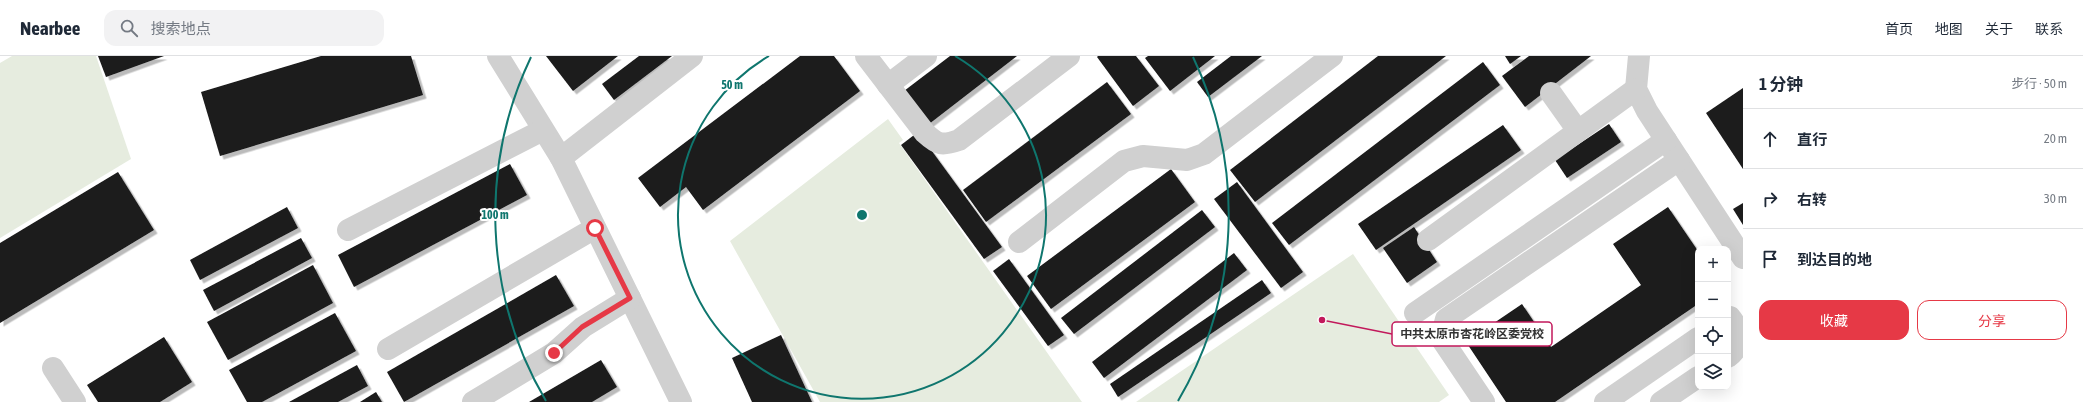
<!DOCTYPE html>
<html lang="zh">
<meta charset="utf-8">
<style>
body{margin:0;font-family:"Asap Condensed","Noto Sans SC",sans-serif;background:#f2f2f3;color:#1f2937}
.controls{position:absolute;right:12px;bottom:12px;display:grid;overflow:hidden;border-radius:8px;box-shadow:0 4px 16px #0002}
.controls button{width:36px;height:36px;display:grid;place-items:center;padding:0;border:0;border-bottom:1px solid #e0e1e3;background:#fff;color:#1f2937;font:20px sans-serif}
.stop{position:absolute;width:12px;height:12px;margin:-9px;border:3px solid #e63946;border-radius:50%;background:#fff}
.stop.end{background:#e63946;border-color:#fff;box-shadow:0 1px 4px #0008}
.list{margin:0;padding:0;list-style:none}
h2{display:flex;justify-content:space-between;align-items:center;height:52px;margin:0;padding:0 16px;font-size:17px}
h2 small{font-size:13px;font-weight:400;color:#747a83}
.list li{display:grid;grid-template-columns:26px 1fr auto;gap:12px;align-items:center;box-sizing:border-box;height:60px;padding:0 16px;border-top:1px solid #e0e1e3}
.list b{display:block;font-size:15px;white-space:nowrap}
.list em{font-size:13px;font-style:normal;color:#747a83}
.actions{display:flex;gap:8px;padding:12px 16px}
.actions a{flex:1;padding:9px 0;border:1px solid #e63946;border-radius:12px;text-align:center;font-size:14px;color:#e63946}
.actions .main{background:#e63946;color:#fff}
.icon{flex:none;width:22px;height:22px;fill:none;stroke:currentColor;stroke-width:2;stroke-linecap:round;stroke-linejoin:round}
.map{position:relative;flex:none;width:1743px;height:346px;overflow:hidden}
header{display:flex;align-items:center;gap:24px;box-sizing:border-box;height:56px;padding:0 20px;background:#fff;border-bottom:1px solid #e0e1e3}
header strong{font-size:19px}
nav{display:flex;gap:22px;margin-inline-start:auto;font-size:14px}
.search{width:280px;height:36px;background:#f2f2f3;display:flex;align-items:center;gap:10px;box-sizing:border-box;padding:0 14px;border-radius:12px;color:#747a83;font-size:15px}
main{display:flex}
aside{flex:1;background:#fff}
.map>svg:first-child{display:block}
.green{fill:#e6ecdf}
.building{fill:#1a1a1a;filter:url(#shadow)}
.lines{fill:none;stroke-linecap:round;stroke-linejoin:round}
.minor{stroke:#d0d0d0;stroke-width:22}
.route{stroke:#e63946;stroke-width:5}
.ring{fill:none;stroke:#0f766e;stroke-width:2}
.centre{fill:#0f766e;stroke:#fff;stroke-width:2}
.ring-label{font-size:12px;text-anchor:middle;font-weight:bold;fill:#0f766e;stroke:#fff;stroke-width:4;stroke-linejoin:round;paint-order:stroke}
.leader{fill:none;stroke:#c2185b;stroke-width:1.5}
.callout-dot{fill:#c2185b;stroke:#fff;stroke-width:1.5}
.callout{fill:#fff;stroke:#c2185b;stroke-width:1.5}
.callout-label{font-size:12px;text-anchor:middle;font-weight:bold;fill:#333}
</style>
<header>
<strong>Nearbee</strong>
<div class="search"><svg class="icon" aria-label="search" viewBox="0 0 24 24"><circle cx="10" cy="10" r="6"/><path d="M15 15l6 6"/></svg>搜索地点</div>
<nav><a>首页</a><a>地图</a><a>关于</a><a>联系</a></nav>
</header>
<main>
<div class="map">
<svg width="1743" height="346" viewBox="0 0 1743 346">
<defs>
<filter id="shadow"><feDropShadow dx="3.5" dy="3.5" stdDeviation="0" flood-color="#0004"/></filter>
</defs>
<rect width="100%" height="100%" fill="#fff"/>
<g class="green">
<path d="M12,0H96L131,103L0,182V7Z"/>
<path d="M888,63L903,84L899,87L1082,346H820L730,185Z"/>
<path d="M1353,198L1449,339L1439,346H1136Z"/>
</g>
<g class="building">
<path d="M98,0H164L106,21Z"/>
<path d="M321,0H411L423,39L220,100L201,36Z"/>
<path d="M546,0H618L573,35Z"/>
<path d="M639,0H672L614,44L602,28Z"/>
<path d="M800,0H834L860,35L703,154L686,131L660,151L638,122Z"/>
<path d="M950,0H1017L929,68L904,35Z"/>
<path d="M1098,0H1136L1159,30L1133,50L1097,1Z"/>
<path d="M1148,0H1215L1170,35L1145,2Z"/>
<path d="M1231,0H1262L1208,41L1197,26Z"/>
<path d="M1378,0H1446L1255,146L1230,114Z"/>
<path d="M1505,0H1521L1510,8Z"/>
<path d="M1529,0H1591L1525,51L1502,20Z"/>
<path d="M1483,6L1500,29L1289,189L1272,167Z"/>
<path d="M1107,26L1131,58L986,166L963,134Z"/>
<path d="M1743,32V113L1706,57Z"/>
<path d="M1609,68L1621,86L1567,122L1555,104Z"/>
<path d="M1503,69L1521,94L1376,194L1358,168Z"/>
<path d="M918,76L1002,191L984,203L901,89Z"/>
<path d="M510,108L527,139L354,231L338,199Z"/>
<path d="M1171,113L1195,146L1051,253L1027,220Z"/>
<path d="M118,116L154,174L0,267V187Z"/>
<path d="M1237,126L1303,216L1281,232L1214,143Z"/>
<path d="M1743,147V169L1733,153Z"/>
<path d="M287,151L298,172L200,224L190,204Z"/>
<path d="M1668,151L1698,195V248L1555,346H1506L1466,286L1522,248L1551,291L1641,229L1613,188Z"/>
<path d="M1202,154L1215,171L1074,278L1061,262Z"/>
<path d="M1414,171L1437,206L1407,227L1383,192Z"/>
<path d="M301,182L312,202L214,255L203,234Z"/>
<path d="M1234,197L1247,214L1104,322L1092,306Z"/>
<path d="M1009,203L1064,279L1048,290L993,215Z"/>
<path d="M313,209L333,247L228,304L207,266Z"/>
<path d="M556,219L574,250L404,346L387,316Z"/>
<path d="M1262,224L1271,237L1118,341L1110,328Z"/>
<path d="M335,257L356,295L262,346H247L229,314Z"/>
<path d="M781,279L812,346H752L732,302Z"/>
<path d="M164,281L192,326L160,346H98L87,329Z"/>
<path d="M601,304L617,331L592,346H529Z"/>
<path d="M357,309L368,330L338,346H289Z"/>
<path d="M376,336L382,346H360Z"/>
</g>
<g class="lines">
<g class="minor">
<path d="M498,0L561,102L681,346"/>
<path d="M866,0L925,77C938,89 942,90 959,84L1069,0"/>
<path d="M1639,0L1636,33L1647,55L1743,202"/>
<path d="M888,29L926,0"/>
<path d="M1551,37L1578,75"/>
<path d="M561,102L692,0"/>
<path d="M348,174L543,74"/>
<path d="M1428,184L1636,33"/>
<path d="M1019,186L1124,105L1143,100L1187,104L1204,98L1332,0"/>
<path d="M1415,257L1666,84"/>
<path d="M388,293L595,172"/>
<path d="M1728,301C1743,290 1740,273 1730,261"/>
<path d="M53,312L75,346"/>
<path d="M473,346L554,297L583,271L630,242"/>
<path d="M1484,346L1441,282L1446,263L1679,104"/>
<path d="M1605,346L1698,282"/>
<path d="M1661,346L1698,321"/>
</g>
</g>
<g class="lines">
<path class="route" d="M554,297L582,271L630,242L595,172"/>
</g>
<g class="ring">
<path d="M955 0A184 184 0 1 1 769 0"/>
<path d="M546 345A367 367 0 0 1 531 1M1193 1A367 367 0 0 1 1178 345"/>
</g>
<circle cx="862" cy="159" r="6" class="centre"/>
<g class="ring-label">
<text x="732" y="33">50 m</text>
<text x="495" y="163">100 m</text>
</g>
<path class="leader" d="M1322 264L1392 278"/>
<circle class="callout-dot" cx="1322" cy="264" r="4"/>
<rect class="callout" x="1392" y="266" width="160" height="24" rx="4"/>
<g class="callout-label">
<text x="1472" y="282">中共太原市杏花岭区委党校</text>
</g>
</svg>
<div class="controls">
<button>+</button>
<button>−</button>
<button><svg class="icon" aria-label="locate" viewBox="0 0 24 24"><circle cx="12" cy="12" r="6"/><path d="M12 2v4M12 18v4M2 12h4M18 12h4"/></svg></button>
<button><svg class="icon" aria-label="layers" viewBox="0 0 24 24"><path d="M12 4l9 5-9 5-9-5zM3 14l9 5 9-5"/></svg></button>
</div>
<div class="stop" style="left:595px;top:172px"></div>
<div class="stop end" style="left:554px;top:297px"></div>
</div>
<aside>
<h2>1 分钟<small>步行 · 50 m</small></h2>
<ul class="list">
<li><svg class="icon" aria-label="ahead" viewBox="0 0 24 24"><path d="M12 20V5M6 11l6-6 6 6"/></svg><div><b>直行</b></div><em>20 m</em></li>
<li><svg class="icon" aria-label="right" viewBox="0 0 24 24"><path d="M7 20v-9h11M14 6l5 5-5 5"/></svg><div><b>右转</b></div><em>30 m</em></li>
<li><svg class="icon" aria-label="arrive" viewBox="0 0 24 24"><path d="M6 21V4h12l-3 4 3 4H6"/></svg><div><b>到达目的地</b></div></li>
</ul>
<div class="actions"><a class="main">收藏</a><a>分享</a></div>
</aside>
</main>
